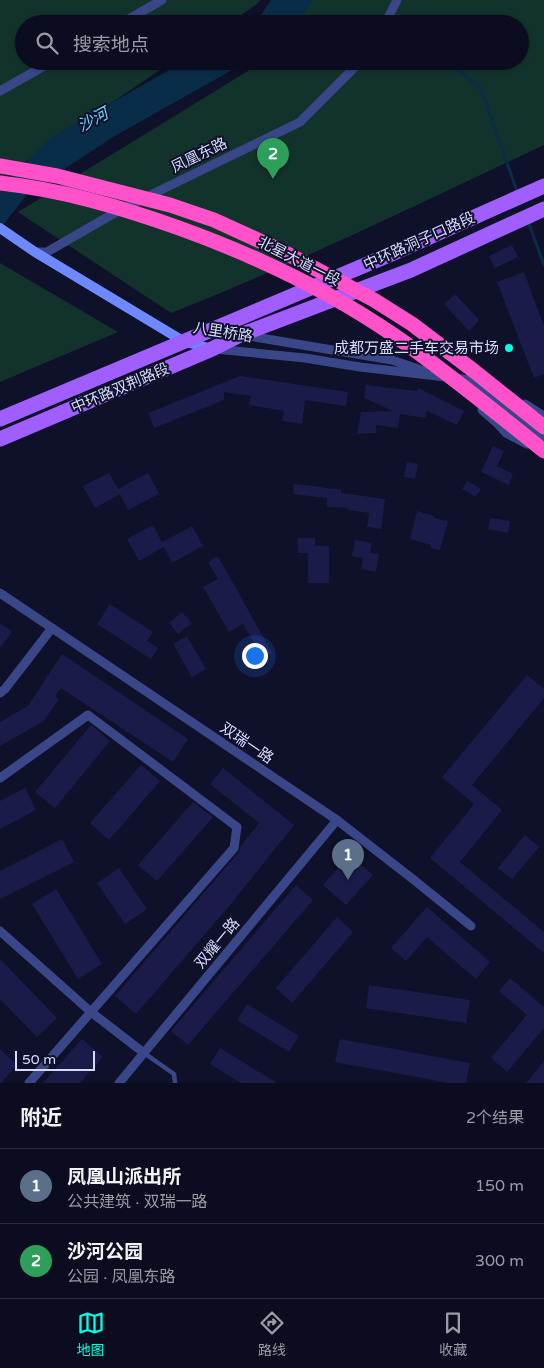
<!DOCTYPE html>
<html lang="zh">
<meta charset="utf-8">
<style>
body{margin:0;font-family:"Varela Round","Noto Sans SC",sans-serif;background:#141528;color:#f1f3f6}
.scale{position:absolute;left:15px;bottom:12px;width:80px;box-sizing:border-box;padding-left:5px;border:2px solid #d7dbff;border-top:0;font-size:14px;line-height:18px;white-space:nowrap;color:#d7dbff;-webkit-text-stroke:4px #0f1029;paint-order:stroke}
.you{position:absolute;left:254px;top:655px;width:18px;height:18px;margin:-12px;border:4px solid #fff;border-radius:50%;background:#1a73e8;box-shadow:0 0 0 8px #1a73e833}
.badge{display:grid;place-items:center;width:32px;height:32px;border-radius:50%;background:#03ffe2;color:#fff;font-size:16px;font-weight:700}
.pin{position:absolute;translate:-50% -41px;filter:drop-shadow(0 1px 2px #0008)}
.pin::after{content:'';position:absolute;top:26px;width:18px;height:15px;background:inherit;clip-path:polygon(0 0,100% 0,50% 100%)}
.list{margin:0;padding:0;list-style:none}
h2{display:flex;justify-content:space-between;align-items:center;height:65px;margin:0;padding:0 20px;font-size:21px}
h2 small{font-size:16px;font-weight:400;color:#9a9ba4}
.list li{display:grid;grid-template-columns:32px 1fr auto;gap:15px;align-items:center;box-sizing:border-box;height:75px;padding:0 20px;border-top:1px solid #2b2c3d}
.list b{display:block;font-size:19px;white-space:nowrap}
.list p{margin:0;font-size:16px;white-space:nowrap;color:#9a9ba4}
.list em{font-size:16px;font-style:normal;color:#9a9ba4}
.icon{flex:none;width:28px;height:28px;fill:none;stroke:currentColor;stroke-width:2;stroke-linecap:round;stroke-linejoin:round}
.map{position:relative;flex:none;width:544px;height:1083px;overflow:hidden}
.search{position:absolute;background:#0b0c1f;box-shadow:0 1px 4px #0004;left:15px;right:15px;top:15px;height:55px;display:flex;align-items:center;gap:12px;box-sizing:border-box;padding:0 18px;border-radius:28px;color:#9a9ba4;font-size:19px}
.sheet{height:215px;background:#0b0c1f}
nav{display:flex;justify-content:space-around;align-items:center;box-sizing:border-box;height:70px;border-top:1px solid #2b2c3d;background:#0b0c1f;font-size:14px;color:#9a9ba4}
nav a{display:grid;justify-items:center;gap:2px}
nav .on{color:#03ffe2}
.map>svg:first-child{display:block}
.green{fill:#12332b}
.water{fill:#092d48}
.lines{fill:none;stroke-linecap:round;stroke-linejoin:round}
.stream{stroke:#092d48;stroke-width:3}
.building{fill:#1b1b4a}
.lane{stroke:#394789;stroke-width:4.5}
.street{stroke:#394789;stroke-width:9}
.secondary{stroke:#6e89ff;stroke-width:10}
.primary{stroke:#a05eff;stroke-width:15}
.highway{stroke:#ff52ca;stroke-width:15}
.poi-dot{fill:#03ffe2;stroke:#0f1029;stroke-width:2}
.labels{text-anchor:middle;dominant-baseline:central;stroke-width:4;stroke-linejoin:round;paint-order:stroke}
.street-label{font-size:15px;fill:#d7dbff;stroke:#0f1029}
.poi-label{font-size:15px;fill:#d7dbff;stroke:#0f1029;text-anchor:end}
.water-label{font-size:16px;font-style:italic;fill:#65d9ff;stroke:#0f1029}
</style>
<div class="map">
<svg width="544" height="1083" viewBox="0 0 544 1083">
<rect width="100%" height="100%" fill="#0f1029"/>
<g class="green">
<path d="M0,0H260L257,4L228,24H24V61H173L0,179Z"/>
<path d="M311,0H544V145C421,203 298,263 171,313L18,212L264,61H520V24H299Z"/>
<path d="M0,263L118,332L0,382Z"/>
</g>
<g class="water">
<path d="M271,0H312L298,24H252L257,21Z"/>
<path d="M185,61H248L113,137L28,193L0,229V188L50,138Z"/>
</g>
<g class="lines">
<g class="stream">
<path d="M303,24L339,20L355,24"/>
<path d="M449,61L481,89L518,194"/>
<path d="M528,221L544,265"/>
</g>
</g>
<g class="building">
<path d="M512,245L518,257L495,268L489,256Z"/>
<path d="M524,272L544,326V374L534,378L497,282Z"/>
<path d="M455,294L479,320L469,331L444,304Z"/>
<path d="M240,376L348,392L346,406L305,400L302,424L282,421L284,411L249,405L251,396L224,392V400L154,428L148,413Z"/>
<path d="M366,385L417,391L418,388L464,411L457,425L427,411L426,418L400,414L398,428L376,425V433L357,434L361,412L393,411L364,398Z"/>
<path d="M493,446L504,451L497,466L513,474L509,485L481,472Z"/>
<path d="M407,462L418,464L415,479L404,477Z"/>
<path d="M109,473L118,489L148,473L159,494L128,510L120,494L95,508L83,486Z"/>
<path d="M467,481L481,489L476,497L462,489Z"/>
<path d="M294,484L323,487V488L341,489V493L385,499L381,529L367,527L369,513L348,510V508L327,507V498L293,494Z"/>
<path d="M417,511L434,516V518L448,521L440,550L431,548V545L410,539Z"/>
<path d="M490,518L510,521L508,533L488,529Z"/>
<path d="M153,525L162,542L192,526L203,546L172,563L164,547L139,561L127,539Z"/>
<path d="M298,538H315V546H329V583H308V553H298Z"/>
<path d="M355,540L372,543L370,553L379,554L376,572L361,569L363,558L352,556Z"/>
<path d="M218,556L272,653L263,658L243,624L229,632L203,587L218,579L208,562Z"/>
<path d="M110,604L153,632L147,641L158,648L151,659L97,624Z"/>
<path d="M182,612L192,623L178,634L169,623Z"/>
<path d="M0,623L12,632L0,648Z"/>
<path d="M187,636L206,669L192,677L173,644Z"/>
<path d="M62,654L188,739L173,762L61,688L55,696L59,699L44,721L0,746V722L28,706Z"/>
<path d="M527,675L544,689V698L472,785L502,810L460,862L544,932V953L430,858L474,804L442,777Z"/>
<path d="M91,725L110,741L55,808L35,792Z"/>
<path d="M141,765L160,781L109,840L90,823Z"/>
<path d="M223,768L294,825L231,904L136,1014L115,996L239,852L241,846L259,823L210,784Z"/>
<path d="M25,788L36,810L0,829V801Z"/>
<path d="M193,802L213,817L157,881L138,865Z"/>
<path d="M525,835L539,847L512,879L498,868Z"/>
<path d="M62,839L74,862L0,899V871Z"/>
<path d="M350,855L373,875L346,905L323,885Z"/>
<path d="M119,868L147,909L125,924L97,883Z"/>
<path d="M296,885L313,900L188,1045L171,1031Z"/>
<path d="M56,889L102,964L78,979L32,904Z"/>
<path d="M427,907L490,962L476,979L427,937L406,961L391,948Z"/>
<path d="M337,917L353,932L292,1003L276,988Z"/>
<path d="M0,959L57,1018L37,1037L0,999Z"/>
<path d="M510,978L544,1007V1028L507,1072L491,1058L527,1015L499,991Z"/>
<path d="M369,985L470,1000L466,1023L366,1008Z"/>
<path d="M247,1004L299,1036L289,1052L237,1020Z"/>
<path d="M82,1039L103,1057L80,1083H43Z"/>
<path d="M340,1039L470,1063L466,1083H449L335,1062Z"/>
<path d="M220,1048L277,1083H241L210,1064Z"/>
<path d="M0,1049L17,1065L1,1083H0Z"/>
<path d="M544,1061V1083H526Z"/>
</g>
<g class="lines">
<path class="lane" d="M144,1053L174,1074L175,1083"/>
<g class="street">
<path d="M120,24L162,0"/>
<path d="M385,24L397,0"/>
<path d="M0,91L53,61"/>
<path d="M35,252H47L118,211L300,122L361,61"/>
<path d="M243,335L392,360L424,371"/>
<path d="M215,349L305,358L360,367L471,380L484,385"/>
<path d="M472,386L490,396L544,437"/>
<path d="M525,404L544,416"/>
<path d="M482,410L497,423L506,433L527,444"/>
<path d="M0,593L337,820L414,880L471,926"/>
<path d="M0,693L5,689L52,628"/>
<path d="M0,778L88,715L237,827L234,848L29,1083"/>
<path d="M0,931L91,1012L144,1053"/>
<path d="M119,1083L337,820"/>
</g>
<path class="secondary" d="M0,228L35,252L183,341L212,349"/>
<g class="primary">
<path d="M0,419L396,252L544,186"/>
<path d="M0,439L212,349L240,335L411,270L544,209"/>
</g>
<g class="highway">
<path d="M0,166L57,176L170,205L214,220L282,251L374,300L412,324L474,371L544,427"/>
<path d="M0,183C63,190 120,207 179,228C254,255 328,290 395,336C446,371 495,412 544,451"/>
</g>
</g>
<circle class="poi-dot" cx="509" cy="348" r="5"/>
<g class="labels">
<g class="street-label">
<text transform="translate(199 155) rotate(-26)">凤凰东路</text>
<text transform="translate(419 241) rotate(-24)">中环路洞子口路段</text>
<text transform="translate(299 261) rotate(27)">北星大道一段</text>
<text transform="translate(223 332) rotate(9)">八里桥路</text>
<text transform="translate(120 388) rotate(-23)">中环路双荆路段</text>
<text transform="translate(247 743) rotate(34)">双瑞一路</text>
<text transform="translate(217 943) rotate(-50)">双耀一路</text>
</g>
<g class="poi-label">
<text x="499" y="348">成都万盛二手车交易市场</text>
</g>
<g class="water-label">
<text transform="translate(93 120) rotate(-28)">沙河</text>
</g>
</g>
</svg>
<div class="scale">50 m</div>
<div class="you"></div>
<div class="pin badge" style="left:348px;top:880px;background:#5c6f8a">1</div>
<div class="pin badge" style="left:273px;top:179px;background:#2e9e5b">2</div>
<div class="search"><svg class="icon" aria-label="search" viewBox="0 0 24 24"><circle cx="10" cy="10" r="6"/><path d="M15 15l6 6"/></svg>搜索地点</div>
</div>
<section class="sheet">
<h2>附近<small>2个结果</small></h2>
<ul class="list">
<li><span class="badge" style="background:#5c6f8a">1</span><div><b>凤凰山派出所</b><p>公共建筑 · 双瑞一路</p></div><em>150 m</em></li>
<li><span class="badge" style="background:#2e9e5b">2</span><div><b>沙河公园</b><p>公园 · 凤凰东路</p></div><em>300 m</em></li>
</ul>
</section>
<nav>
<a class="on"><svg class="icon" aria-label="map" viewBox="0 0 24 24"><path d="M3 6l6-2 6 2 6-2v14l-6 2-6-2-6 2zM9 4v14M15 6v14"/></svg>地图</a>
<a><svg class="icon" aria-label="directions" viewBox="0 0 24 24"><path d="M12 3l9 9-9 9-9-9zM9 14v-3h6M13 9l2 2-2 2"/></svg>路线</a>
<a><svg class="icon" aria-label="saved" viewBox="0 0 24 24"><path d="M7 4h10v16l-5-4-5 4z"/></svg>收藏</a>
</nav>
